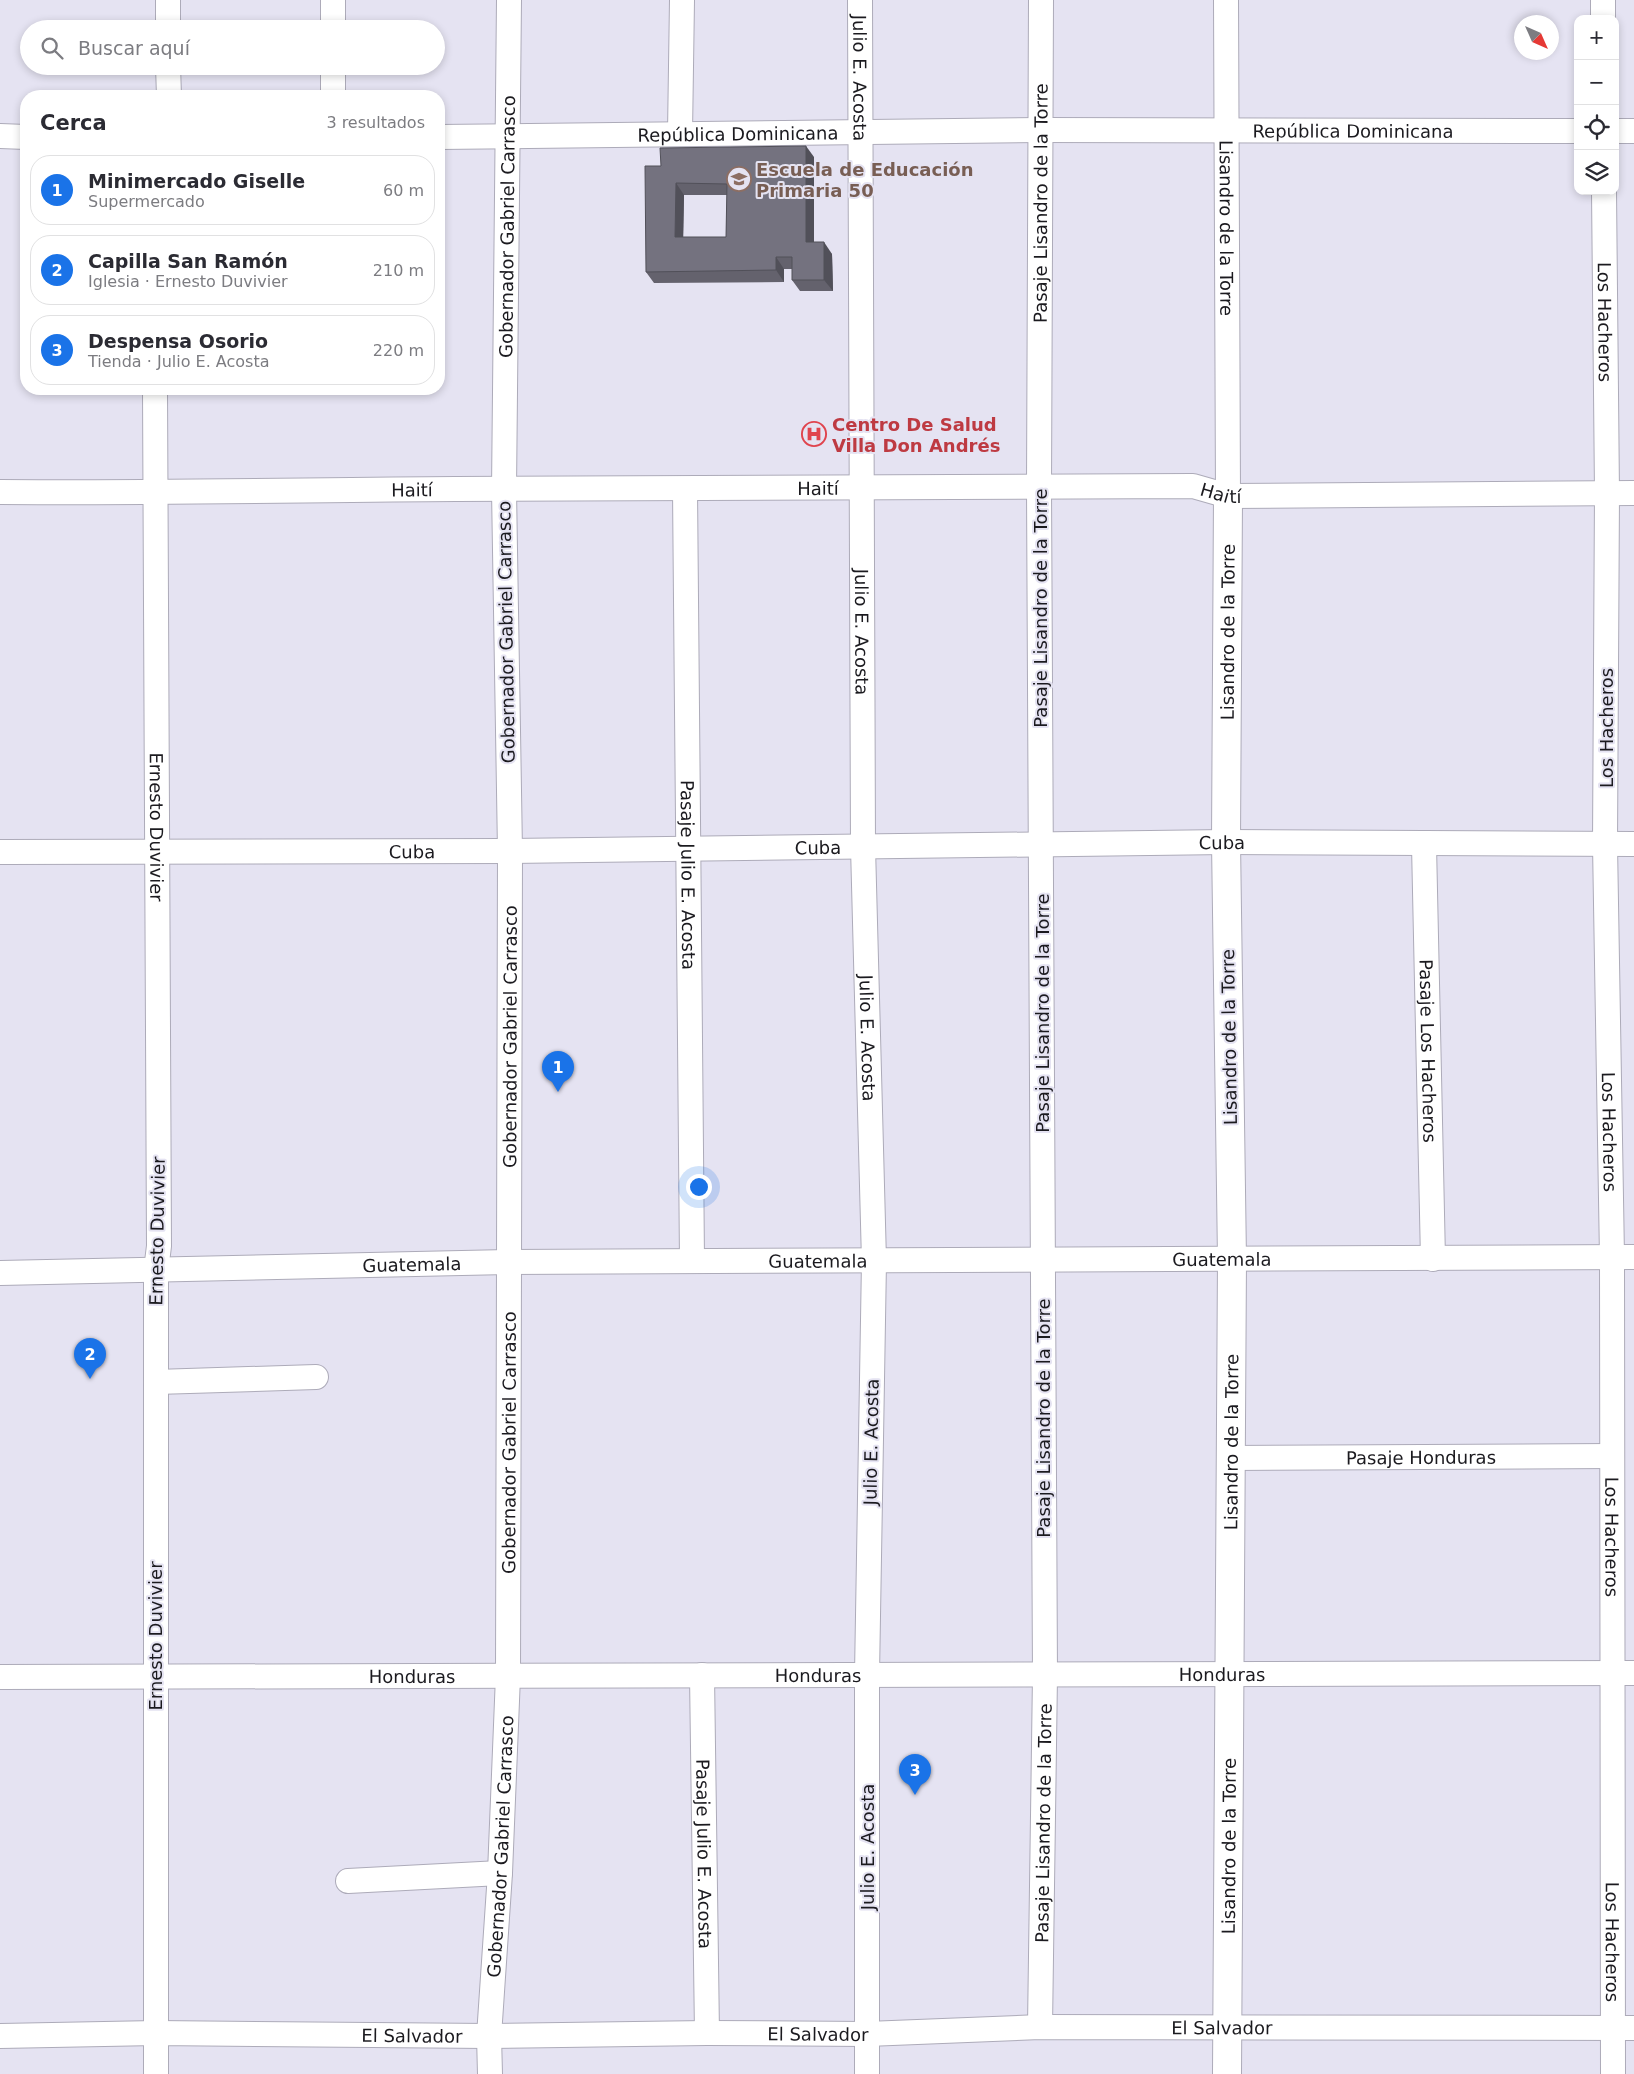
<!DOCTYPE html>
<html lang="es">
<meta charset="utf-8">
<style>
body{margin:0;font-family:"DejaVu Sans",sans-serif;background:#f2f2f3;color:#2b2b33}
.controls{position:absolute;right:15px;top:15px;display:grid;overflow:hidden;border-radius:10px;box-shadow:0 2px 8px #0003}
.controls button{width:45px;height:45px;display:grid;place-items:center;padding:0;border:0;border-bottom:1px solid #e1e1e2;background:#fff;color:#2b2b33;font:25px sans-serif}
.compass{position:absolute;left:1514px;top:15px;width:45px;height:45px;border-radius:50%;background:#fff;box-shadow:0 2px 8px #0003;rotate:135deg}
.you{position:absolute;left:698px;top:1186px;width:18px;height:18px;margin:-12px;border:4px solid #fff;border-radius:50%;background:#1a73e8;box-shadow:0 0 0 8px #1a73e833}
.badge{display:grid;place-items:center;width:32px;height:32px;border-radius:50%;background:#1a73e8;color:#fff;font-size:16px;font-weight:700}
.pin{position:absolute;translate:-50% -41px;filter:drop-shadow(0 1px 2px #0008)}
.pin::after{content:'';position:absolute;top:26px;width:18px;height:15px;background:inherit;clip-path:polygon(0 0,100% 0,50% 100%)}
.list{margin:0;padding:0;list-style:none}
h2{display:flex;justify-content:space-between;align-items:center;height:65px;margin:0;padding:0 20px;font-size:21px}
h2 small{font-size:16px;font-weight:400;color:#7c7c81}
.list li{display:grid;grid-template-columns:32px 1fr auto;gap:15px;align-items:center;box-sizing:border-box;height:70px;margin:0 10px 10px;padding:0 10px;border:1px solid #e1e1e2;border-radius:20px}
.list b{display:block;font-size:19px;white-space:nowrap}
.list p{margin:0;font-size:16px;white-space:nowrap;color:#7c7c81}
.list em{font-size:16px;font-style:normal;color:#7c7c81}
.icon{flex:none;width:28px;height:28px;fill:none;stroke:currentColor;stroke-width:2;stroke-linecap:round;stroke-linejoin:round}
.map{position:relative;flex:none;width:1634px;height:2074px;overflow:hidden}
.search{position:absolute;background:#fff;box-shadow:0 2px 8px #0003;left:20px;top:20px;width:425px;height:55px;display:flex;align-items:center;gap:12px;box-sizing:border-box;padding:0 18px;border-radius:28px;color:#7c7c81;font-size:19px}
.panel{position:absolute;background:#fff;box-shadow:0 2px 8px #0003;left:20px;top:90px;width:425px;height:305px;border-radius:20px}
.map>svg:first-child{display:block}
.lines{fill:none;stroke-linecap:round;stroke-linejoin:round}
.minor-casing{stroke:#adabb9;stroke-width:26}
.major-casing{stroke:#adabb9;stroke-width:30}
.minor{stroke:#fff;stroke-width:24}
.major{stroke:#fff;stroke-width:28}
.wall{fill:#64626d;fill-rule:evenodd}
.shaded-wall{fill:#515059}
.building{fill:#74727f;stroke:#515059;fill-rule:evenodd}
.labels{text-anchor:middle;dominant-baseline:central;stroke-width:4;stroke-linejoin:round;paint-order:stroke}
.street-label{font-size:18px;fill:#1b1a1f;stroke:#e5e3f2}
.education-label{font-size:18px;font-weight:bold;fill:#785e54;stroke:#e5e3f2;text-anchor:start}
.health-label{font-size:18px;font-weight:bold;fill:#be3a42;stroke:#e5e3f2;text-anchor:start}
</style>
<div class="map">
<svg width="1634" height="2074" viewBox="0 0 1634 2074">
<rect width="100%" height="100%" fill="#e5e3f2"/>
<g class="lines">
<defs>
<g id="minor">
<path d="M168,0V29"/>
<path d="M333,0V29"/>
<path id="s1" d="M860,0L863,847L874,1261L867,1675V2074"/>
<path id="s2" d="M1226,0L1228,496"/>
<path d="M1603,19V0"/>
<path d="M168,66L169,96"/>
<path d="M333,66V96"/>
<path d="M1615,131H1634"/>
<path d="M680,133L682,0"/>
<path d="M0,136L26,137"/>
<path id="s3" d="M439,137L1041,130L1578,131"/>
<path id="s4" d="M1604,191L1607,493L1605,844L1612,1257L1613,2074"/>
<path id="s5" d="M155,389L159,1246L156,1270V2074"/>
<path id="s6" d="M685,489L692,1261"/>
<path id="s7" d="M0,492C152,493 304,490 456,489C701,487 947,489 1193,486L1228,496L1634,493"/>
<path id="s8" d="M1424,845L1433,1259"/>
<path id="s9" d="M0,852L510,851L1226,842L1634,844"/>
<path id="s10" d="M0,1273L508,1262L1634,1257"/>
<path d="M156,1382L316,1377"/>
<path id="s11" d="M1231,1458L1612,1456"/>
<path id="s12" d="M702,1675L707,2033"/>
<path id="s13" d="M0,1677L1634,1673"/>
<path d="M348,1881L500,1873"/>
<path id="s14" d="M1040,2027L1045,1675L1039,488L1041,0"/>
<path id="s15" d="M0,2036L156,2033L489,2036L707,2033L867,2034L1040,2027L1634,2028"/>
<path id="s16" d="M490,2074L489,2036L500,1873L508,1676L510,851L504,490L509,0"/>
</g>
<g id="major">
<path id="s17" d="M1227,2074L1232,1259L1226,842L1228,496"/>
</g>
</defs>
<use href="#minor" class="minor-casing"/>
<use href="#major" class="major-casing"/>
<use href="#minor" class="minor"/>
<use href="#major" class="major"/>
</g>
<path class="wall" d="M814,157V242L832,254L833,291H800L792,280V269H784V282L654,283L646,272L661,166ZM684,195H727L726,237H683Z"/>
<g class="shaded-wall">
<path d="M806,146L814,157V254L806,242Z"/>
<path d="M676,183L684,195L683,249L675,237Z"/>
<path d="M824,242L832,254L833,291L824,280Z"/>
<path d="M776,257L784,269V282L776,270Z"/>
</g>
<path class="building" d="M806,146V242H824V280H792V257H776V270L646,272L645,166H661L660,148ZM676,183L727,184L726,237H675Z"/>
<defs>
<symbol id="school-ring" viewBox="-11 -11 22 22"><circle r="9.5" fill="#e5e3f2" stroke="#8d6e63" stroke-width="1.5"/><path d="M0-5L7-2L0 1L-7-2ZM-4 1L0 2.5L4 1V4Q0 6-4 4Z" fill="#8d6e63"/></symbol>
<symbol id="hospital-ring" viewBox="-11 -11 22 22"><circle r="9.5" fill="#e5e3f2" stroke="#e0444e" stroke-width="1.5"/><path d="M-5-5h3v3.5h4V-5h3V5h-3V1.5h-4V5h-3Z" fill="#e0444e"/></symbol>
</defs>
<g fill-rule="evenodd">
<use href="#school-ring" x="725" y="165" width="28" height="28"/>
<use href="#hospital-ring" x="800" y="420" width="28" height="28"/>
</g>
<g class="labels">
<g class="street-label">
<text stroke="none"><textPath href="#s1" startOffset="78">Julio E. Acosta</textPath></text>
<text stroke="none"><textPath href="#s3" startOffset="914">República Dominicana</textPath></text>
<text stroke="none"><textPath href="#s3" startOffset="299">República Dominicana</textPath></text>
<text stroke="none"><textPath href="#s14" startOffset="1824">Pasaje Lisandro de la Torre</textPath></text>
<text stroke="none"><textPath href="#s16" startOffset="1848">Gobernador Gabriel Carrasco</textPath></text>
<text stroke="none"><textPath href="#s2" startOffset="228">Lisandro de la Torre</textPath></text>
<text stroke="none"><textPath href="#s4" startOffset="131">Los Hacheros</textPath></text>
<text stroke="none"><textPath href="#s7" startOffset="818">Haití</textPath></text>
<text stroke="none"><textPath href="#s7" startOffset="412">Haití</textPath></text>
<text stroke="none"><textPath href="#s7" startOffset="1222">Haití</textPath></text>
<text transform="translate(1040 608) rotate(-90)">Pasaje Lisandro de la Torre</text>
<text transform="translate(506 632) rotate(-91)">Gobernador Gabriel Carrasco</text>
<text stroke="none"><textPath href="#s1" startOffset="632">Julio E. Acosta</textPath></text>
<text stroke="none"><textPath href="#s17" startOffset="1442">Lisandro de la Torre</textPath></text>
<text transform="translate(1606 728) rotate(-90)">Los Hacheros</text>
<text stroke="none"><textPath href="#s5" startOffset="438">Ernesto Duvivier</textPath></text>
<text stroke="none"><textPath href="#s9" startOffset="1222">Cuba</textPath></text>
<text stroke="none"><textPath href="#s9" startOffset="818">Cuba</textPath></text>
<text stroke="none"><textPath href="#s9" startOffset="412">Cuba</textPath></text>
<text stroke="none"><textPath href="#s6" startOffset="386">Pasaje Julio E. Acosta</textPath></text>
<text transform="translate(1042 1013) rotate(-90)">Pasaje Lisandro de la Torre</text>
<text stroke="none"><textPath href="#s16" startOffset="1038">Gobernador Gabriel Carrasco</textPath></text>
<text stroke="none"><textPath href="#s1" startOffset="1038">Julio E. Acosta</textPath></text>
<text transform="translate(1229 1037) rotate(-91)">Lisandro de la Torre</text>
<text stroke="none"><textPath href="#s8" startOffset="206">Pasaje Los Hacheros</textPath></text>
<text stroke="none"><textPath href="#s4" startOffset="941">Los Hacheros</textPath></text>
<text transform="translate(157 1231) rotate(-89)">Ernesto Duvivier</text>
<text stroke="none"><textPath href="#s10" startOffset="1222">Guatemala</textPath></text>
<text stroke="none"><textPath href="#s10" startOffset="818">Guatemala</textPath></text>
<text stroke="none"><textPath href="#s10" startOffset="412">Guatemala</textPath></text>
<text transform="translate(1043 1418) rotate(-90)">Pasaje Lisandro de la Torre</text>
<text stroke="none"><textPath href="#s16" startOffset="632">Gobernador Gabriel Carrasco</textPath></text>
<text transform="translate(871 1442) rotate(-89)">Julio E. Acosta</text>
<text stroke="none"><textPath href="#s17" startOffset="632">Lisandro de la Torre</textPath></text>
<text stroke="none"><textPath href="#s11" startOffset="190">Pasaje Honduras</textPath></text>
<text stroke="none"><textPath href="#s4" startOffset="1346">Los Hacheros</textPath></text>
<text transform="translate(155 1636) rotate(-90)">Ernesto Duvivier</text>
<text stroke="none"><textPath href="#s13" startOffset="1222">Honduras</textPath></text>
<text stroke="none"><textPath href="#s13" startOffset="818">Honduras</textPath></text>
<text stroke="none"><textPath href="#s13" startOffset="412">Honduras</textPath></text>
<text stroke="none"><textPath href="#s14" startOffset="204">Pasaje Lisandro de la Torre</textPath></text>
<text stroke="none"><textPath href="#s16" startOffset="228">Gobernador Gabriel Carrasco</textPath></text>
<text transform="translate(867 1847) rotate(-90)">Julio E. Acosta</text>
<text stroke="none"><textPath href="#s17" startOffset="228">Lisandro de la Torre</textPath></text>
<text stroke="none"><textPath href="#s12" startOffset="179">Pasaje Julio E. Acosta</textPath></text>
<text stroke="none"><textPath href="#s4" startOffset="1751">Los Hacheros</textPath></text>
<text stroke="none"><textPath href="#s15" startOffset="1222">El Salvador</textPath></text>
<text stroke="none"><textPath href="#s15" startOffset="818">El Salvador</textPath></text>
<text stroke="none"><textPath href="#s15" startOffset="412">El Salvador</textPath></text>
</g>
<g class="education-label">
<text x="756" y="169">Escuela de Educación<tspan x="756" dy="21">Primaria 50</tspan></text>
</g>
<g class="health-label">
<text x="832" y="424">Centro De Salud<tspan x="832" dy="21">Villa Don Andrés</tspan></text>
</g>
</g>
</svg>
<div class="controls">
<button>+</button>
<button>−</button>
<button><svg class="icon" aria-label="locate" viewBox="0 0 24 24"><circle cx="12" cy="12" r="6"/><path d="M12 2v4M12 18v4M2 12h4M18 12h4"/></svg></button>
<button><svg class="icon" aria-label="layers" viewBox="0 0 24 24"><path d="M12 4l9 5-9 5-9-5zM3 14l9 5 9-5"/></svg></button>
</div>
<svg class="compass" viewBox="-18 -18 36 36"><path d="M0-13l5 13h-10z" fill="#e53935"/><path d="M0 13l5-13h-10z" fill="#7c7c81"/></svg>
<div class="you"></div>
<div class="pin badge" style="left:558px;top:1092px">1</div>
<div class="pin badge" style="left:90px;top:1379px">2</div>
<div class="pin badge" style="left:915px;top:1795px">3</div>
<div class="search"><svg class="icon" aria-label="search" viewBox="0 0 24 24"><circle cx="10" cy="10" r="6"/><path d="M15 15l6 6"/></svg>Buscar aquí</div>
<section class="panel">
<h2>Cerca<small>3 resultados</small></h2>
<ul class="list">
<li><span class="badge">1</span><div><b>Minimercado Giselle</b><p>Supermercado</p></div><em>60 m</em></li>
<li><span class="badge">2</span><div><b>Capilla San Ramón</b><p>Iglesia · Ernesto Duvivier</p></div><em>210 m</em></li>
<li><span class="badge">3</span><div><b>Despensa Osorio</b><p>Tienda · Julio E. Acosta</p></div><em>220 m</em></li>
</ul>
</section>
</div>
